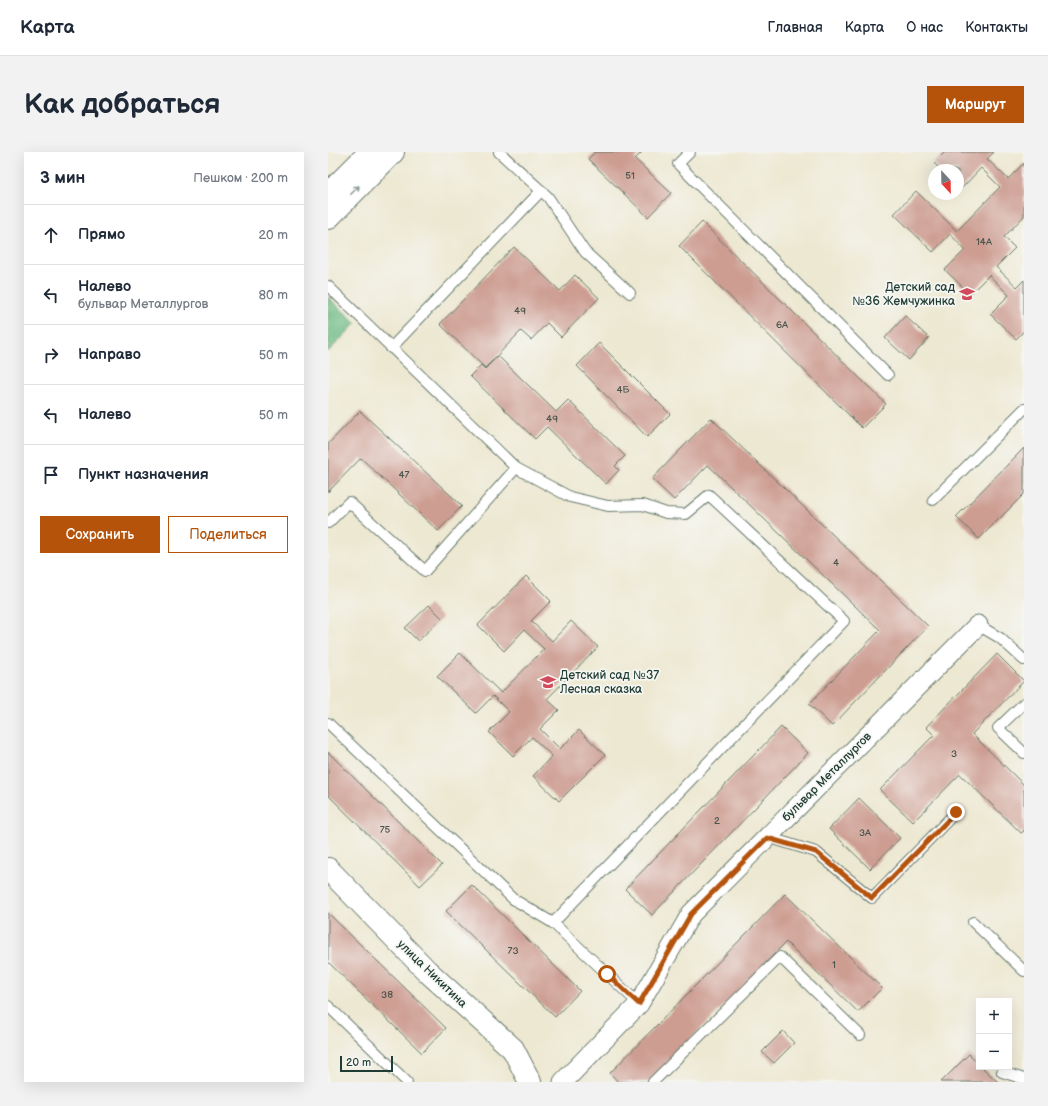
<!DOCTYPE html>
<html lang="ru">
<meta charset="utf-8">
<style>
body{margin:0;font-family:"Balsamiq Sans",sans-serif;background:#f2f2f3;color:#1f2937}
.controls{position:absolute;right:12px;bottom:12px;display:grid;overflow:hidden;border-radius:0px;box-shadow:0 4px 16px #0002}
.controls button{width:36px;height:36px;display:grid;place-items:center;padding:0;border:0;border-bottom:1px solid #e0e1e3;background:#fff;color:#1f2937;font:20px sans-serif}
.compass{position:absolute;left:600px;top:12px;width:36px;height:36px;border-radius:50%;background:#fff;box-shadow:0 4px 16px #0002;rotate:158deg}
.scale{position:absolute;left:12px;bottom:10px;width:53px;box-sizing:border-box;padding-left:4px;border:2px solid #1f3d34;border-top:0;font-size:11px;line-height:14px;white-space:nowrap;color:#1f3d34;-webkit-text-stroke:3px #f6f6f2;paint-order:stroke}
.stop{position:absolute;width:12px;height:12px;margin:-9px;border:3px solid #b45309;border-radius:50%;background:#fff}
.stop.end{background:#b45309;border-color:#fff;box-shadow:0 1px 4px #0008}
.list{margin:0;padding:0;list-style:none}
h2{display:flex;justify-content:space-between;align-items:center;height:52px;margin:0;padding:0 16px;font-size:17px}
h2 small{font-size:13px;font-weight:400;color:#747a83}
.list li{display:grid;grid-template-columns:26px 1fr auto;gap:12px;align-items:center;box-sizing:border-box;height:60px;padding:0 16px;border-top:1px solid #e0e1e3}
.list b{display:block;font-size:15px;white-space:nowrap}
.list p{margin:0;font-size:13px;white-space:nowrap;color:#747a83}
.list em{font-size:13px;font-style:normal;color:#747a83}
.actions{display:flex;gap:8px;padding:12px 16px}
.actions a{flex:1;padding:9px 0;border:1px solid #b45309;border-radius:0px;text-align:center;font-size:14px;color:#b45309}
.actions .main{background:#b45309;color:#fff}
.icon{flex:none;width:22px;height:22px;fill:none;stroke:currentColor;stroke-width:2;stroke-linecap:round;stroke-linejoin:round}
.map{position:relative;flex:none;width:696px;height:930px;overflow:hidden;border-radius:0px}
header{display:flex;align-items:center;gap:24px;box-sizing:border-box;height:56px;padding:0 20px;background:#fff;border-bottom:1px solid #e0e1e3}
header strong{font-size:19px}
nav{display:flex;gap:22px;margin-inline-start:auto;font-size:14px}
.intro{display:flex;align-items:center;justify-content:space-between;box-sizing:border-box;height:96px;padding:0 24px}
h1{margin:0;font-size:28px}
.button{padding:10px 18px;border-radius:0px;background:#b45309;color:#fff;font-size:14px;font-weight:700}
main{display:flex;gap:24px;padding:0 24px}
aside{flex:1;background:#fff;border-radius:0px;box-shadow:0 4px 16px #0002}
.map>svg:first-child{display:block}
.forest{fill:#6eba84;stroke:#467c5c}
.building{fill:#cd9d92}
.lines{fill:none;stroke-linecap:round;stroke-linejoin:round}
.lane-casing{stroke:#67796b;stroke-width:12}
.street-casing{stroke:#67796b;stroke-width:21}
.secondary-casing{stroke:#67796b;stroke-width:24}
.lane{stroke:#fff;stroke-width:10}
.street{stroke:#fff;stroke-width:19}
.secondary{stroke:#fff;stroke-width:22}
.oneway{stroke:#8f9e9a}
.route{stroke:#b45309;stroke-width:5}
.labels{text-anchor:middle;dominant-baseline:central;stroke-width:3.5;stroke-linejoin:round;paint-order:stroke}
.number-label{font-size:10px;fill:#4a554c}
.poi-label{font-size:12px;fill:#1f3d34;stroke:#f6f6f2;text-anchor:end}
.street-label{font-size:12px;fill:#1f3d34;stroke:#f6f6f2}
</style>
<header>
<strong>Карта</strong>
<nav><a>Главная</a><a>Карта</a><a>О нас</a><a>Контакты</a></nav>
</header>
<div class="intro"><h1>Как добраться</h1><a class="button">Маршрут</a></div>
<main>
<aside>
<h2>3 мин<small>Пешком · 200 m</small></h2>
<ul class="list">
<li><svg class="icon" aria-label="ahead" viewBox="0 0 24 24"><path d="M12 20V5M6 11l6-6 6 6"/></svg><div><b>Прямо</b></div><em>20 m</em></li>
<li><svg class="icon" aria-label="left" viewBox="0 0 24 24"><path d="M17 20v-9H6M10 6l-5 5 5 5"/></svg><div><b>Налево</b><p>бульвар Металлургов</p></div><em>80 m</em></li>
<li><svg class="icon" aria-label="right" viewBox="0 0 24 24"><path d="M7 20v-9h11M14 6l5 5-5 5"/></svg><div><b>Направо</b></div><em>50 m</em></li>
<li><svg class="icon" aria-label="left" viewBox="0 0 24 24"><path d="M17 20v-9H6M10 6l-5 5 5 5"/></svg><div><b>Налево</b></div><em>50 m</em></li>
<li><svg class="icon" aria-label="arrive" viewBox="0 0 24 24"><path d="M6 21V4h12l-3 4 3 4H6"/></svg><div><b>Пункт назначения</b></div></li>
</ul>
<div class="actions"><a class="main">Сохранить</a><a>Поделиться</a></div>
</aside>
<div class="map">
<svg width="696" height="930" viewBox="0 0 696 930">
<rect width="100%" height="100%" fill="#f6f6f2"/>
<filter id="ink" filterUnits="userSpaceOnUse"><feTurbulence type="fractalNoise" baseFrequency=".025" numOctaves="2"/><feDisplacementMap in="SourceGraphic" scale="8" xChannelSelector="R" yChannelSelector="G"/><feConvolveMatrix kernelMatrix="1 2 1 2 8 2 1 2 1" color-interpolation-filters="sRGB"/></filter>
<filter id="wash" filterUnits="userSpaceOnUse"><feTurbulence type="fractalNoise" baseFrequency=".012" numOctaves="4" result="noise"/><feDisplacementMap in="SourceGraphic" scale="16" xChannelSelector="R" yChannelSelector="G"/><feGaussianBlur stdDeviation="0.9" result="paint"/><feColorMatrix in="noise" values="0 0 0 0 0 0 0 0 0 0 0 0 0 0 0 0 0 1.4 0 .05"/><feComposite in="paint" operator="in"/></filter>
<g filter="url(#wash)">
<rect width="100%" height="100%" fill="#ede8d1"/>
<path class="forest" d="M0,145L28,171L0,200Z"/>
<g id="blocks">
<g class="building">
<path d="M267,0H314L307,7L343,41L320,65L260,7Z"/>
<path d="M617,0H666L659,7L680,27L696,11V64L676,85L687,96L668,115L689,135L696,128V179L688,187L662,162L681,143L661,123L642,142L617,118L637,98L622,82L605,100L566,62L588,39L629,79L672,35L653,16L633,37L630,34V18H613L606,11Z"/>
<path d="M374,70L558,252L534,276L351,94Z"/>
<path d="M186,95L232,139L247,123L271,146L233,185L219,171L203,188L193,179L157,216L112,172Z"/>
<path d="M577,164L601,186L581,208L557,186Z"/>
<path d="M271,191L342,262L319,285L249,214Z"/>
<path d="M170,204L228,260L240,248L297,304L287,314L291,318L278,332L219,275L207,287L142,224L153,213L157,217Z"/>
<path d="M32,259L134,354L110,379L33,306L0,340V292Z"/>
<path d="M383,266L600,474L504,574L481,552L552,478L380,313L346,348L324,327Z"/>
<path d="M696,296V342L651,387L628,365Z"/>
<path d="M198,424L223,449L203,469L224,489L243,469L270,495L219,547L231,558L212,577L232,597L251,578L277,603L231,649L205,624L224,604L204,585L185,604L161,580L181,560L165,544L148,561L109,524L132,501L173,541L216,497L196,478L176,499L150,473Z"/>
<path d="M101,453L114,466L90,489L77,476Z"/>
<path d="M669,502L696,529L644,582L696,633V679L693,681L632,622L585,670L552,638L606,583L598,575Z"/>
<path d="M453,575L480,601L324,763L297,737Z"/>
<path d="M0,600L114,713L92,734L0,643Z"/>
<path d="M531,646L572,686L542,717L501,677Z"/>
<path d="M144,733L252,839L227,865L118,759Z"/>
<path d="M457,742L554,836L530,860L458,790L321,930H290L282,921Z"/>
<path d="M0,761L118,876L94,901L0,810Z"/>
<path d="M455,879L466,891L446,911L434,900Z"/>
<path d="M641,902L651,912V915H654L670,930H613Z"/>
</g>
</g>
</g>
<g filter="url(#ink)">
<use href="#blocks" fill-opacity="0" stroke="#67796b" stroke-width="1"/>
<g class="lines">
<defs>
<g id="lane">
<path d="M171,0L220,45L257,100L302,141"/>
<path d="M362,0L350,12L560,223"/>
<path d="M0,134L188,316L242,345L280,354L315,353L338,361L358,362L381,343L516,469L225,771"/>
<path d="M63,196L213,39"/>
<path d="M605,348L696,257"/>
<path d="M0,371L21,350L97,419L188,316"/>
<path d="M650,473L672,486L696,508"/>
<path d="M696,551L670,576L696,601"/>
<path d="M0,571L185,747L225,771L311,852"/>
<path d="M439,685L488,700L544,746L628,660"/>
<path d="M645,770L696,819"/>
<path d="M0,854L79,930"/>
<path d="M674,920L696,927"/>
<path d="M325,930L452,805L532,883"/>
</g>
<path id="street" d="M235,930L311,852L363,762L650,473"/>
<g id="secondary">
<path d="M0,42L42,0"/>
<path d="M0,66L65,0"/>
<path d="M0,717L99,819L185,897L202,930"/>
</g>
</defs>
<use href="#lane" class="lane-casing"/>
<use href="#street" class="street-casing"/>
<use href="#secondary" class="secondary-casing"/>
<use href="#lane" class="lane"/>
<use href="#street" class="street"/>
<use href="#secondary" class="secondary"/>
</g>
<defs><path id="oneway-shaft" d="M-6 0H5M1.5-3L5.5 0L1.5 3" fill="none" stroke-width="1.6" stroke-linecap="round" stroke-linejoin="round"/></defs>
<use class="oneway" href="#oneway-shaft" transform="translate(27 38) rotate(-45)"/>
</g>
<g class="lines" filter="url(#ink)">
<path class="route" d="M279,822L311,852L363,762L439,686L488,700L544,746L628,660"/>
</g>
<defs>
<symbol id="school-bare" viewBox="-9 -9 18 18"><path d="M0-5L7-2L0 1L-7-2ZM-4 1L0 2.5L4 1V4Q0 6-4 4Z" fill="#d1495b" stroke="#f6f6f2" stroke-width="2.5" paint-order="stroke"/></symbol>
</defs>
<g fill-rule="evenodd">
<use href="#school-bare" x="628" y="131" width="22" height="22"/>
<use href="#school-bare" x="209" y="519" width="22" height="22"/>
</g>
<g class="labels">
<g class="number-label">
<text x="302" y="24">51</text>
<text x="656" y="90">14А</text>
<text x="192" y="159">49</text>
<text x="454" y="173">6А</text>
<text x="295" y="238">4Б</text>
<text x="224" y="267">49</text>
<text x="76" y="323">47</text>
<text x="508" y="411">4</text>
<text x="626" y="602">3</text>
<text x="389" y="669">2</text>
<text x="57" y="678">75</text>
<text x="537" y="681">3А</text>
<text x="185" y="799">73</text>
<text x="506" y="813">1</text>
<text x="59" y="843">38</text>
</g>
<g class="poi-label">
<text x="627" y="135">Детский сад<tspan x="627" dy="14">№36 Жемчужинка</tspan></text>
<text x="232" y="523" text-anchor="start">Детский сад №37<tspan x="232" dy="14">Лесная сказка</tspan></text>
</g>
<g class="street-label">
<text transform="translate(499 625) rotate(-45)">бульвар Металлургов</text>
<text transform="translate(104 822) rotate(44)">улица Никитина</text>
</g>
</g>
</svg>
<div class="controls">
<button>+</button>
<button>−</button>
</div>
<svg class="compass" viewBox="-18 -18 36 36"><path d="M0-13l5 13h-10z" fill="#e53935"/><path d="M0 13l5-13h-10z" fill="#747a83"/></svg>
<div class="scale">20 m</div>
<div class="stop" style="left:279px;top:822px"></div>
<div class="stop end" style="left:628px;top:660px"></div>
</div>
</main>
